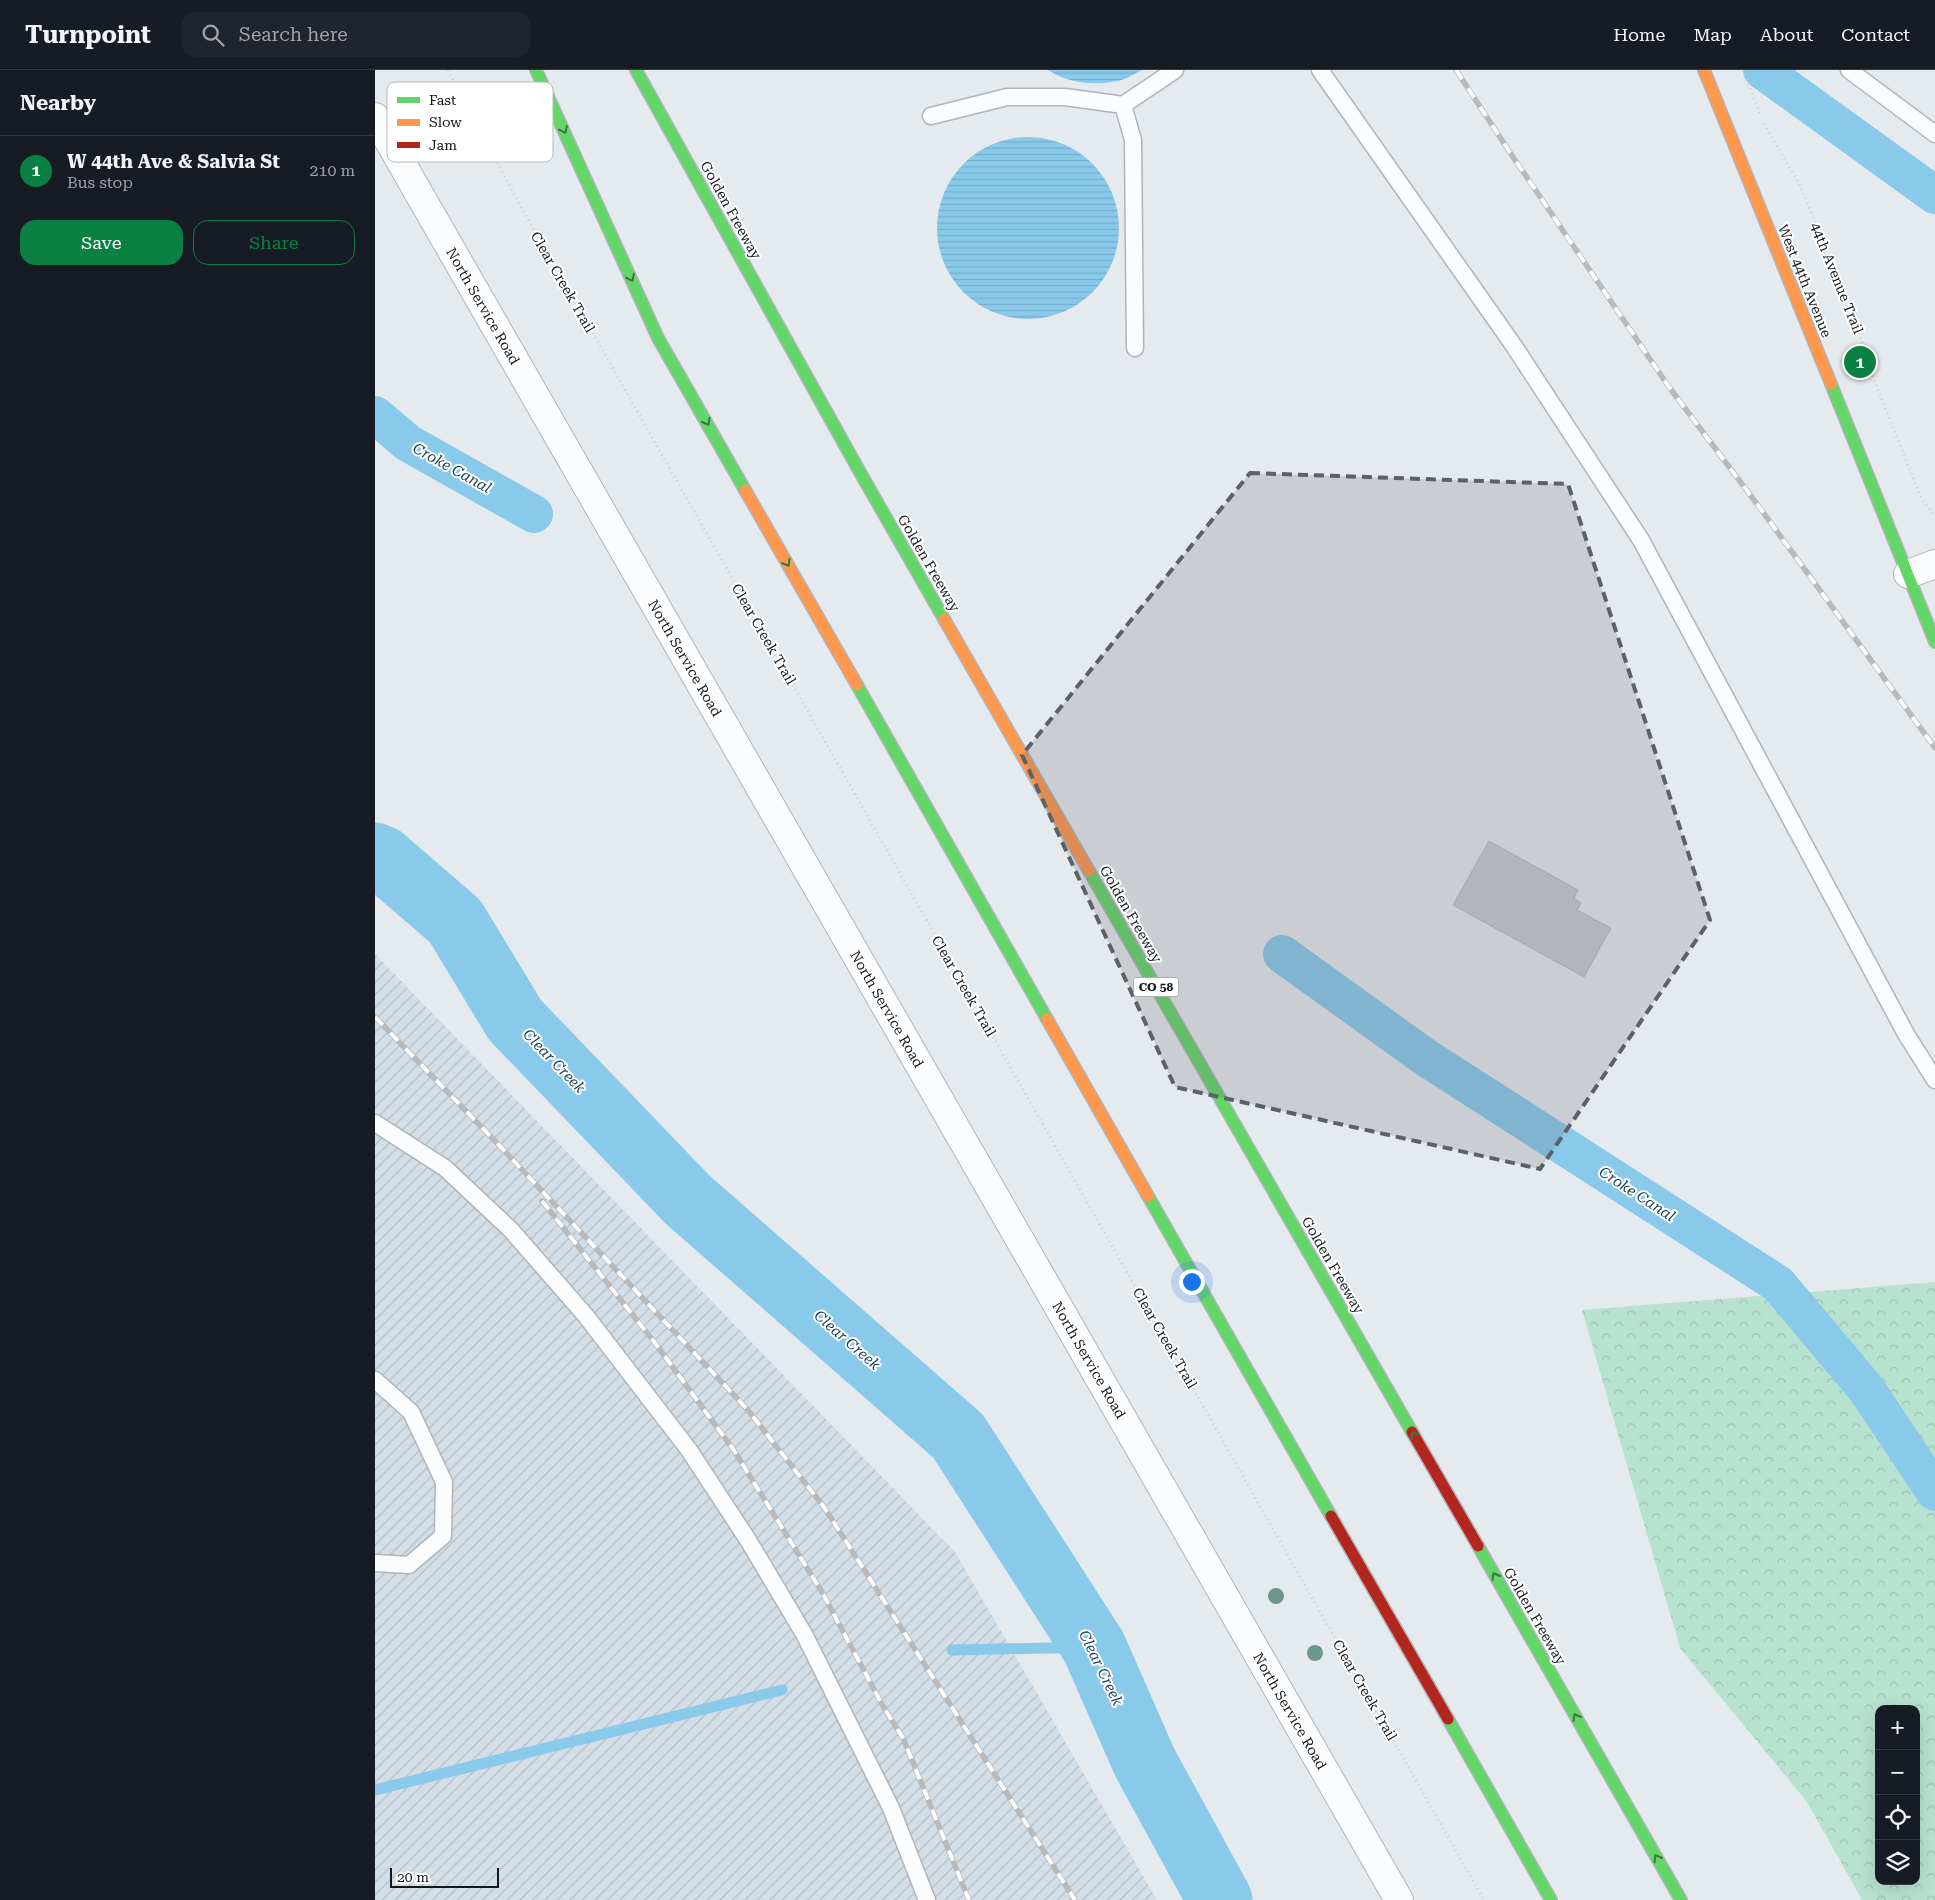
<!DOCTYPE html>
<meta charset="utf-8">
<style>
body{margin:0;font-family:"Roboto Serif",serif;background:#20242c;color:#f1f3f6}
.controls{position:absolute;right:15px;bottom:15px;display:grid;overflow:hidden;border-radius:10px;box-shadow:0 5px 20px #0002}
.controls button{width:45px;height:45px;display:grid;place-items:center;padding:0;border:0;border-bottom:1px solid #363941;background:#171b24;color:#f1f3f6;font:25px sans-serif}
.scale{position:absolute;left:15px;bottom:12px;width:109px;box-sizing:border-box;padding-left:5px;border:2px solid #14171a;border-top:0;font-size:14px;line-height:18px;white-space:nowrap;color:#14171a;-webkit-text-stroke:4px #fff;paint-order:stroke}
.you{position:absolute;left:816px;top:1211px;width:18px;height:18px;margin:-12px;border:4px solid #fff;border-radius:50%;background:#1a73e8;box-shadow:0 0 0 8px #1a73e833}
.badge{display:grid;place-items:center;width:32px;height:32px;border-radius:50%;background:#0b8043;color:#fff;font-size:16px;font-weight:700}
.pin{position:absolute;translate:-50% -50%;border:2px solid #fff;box-shadow:0 1px 5px #0006}
.list{margin:0;padding:0;list-style:none}
h2{display:flex;justify-content:space-between;align-items:center;height:65px;margin:0;padding:0 20px;font-size:21px}
h2 small{font-size:16px;font-weight:400;color:#9ea1a6}
.list li{display:grid;grid-template-columns:32px 1fr auto;gap:15px;align-items:center;box-sizing:border-box;height:70px;padding:0 20px;border-top:1px solid #363941}
.list b{display:block;font-size:19px;white-space:nowrap}
.list p{margin:0;font-size:16px;white-space:nowrap;color:#9ea1a6}
.list em{font-size:16px;font-style:normal;color:#9ea1a6}
.actions{display:flex;gap:10px;padding:15px 20px}
.actions a{flex:1;padding:11px 0;border:1px solid #0b8043;border-radius:15px;text-align:center;font-size:18px;color:#0b8043}
.actions .main{background:#0b8043;color:#fff}
.icon{flex:none;width:28px;height:28px;fill:none;stroke:currentColor;stroke-width:2;stroke-linecap:round;stroke-linejoin:round}
.map{position:relative;flex:none;width:1560px;height:1830px;overflow:hidden}
header{display:flex;align-items:center;gap:30px;box-sizing:border-box;height:70px;padding:0 25px;background:#171b24;border-bottom:1px solid #363941}
header strong{font-size:24px}
nav{display:flex;gap:28px;margin-inline-start:auto;font-size:18px}
.search{width:350px;height:45px;background:#20242c;display:flex;align-items:center;gap:12px;box-sizing:border-box;padding:0 18px;border-radius:15px;color:#9ea1a6;font-size:19px}
main{display:flex}
aside{flex:1;background:#171b24}
.map>svg:first-child{display:block}
.industrial{fill:url(#industrial-furrows)}
.forest{fill:url(#forest-crowns);fill-rule:evenodd}
.water{fill:url(#water-rules)}
.lines{fill:none;stroke-linecap:round;stroke-linejoin:round}
.stream{stroke:#89caeb;stroke-width:11}
.canal{stroke:#89caeb;stroke-width:38}
.river{stroke:#89caeb;stroke-width:65}
.building{fill:#c7cbcf;stroke:#b5b9bc}
.lane-casing{stroke:#b0b4b8;stroke-width:19}
.street-casing{stroke:#b0b4b8;stroke-width:30}
.fast-casing{stroke:#b0b4b8;stroke-width:14}
.slow-casing{stroke:#b0b4b8;stroke-width:14}
.jam-casing{stroke:#b0b4b8;stroke-width:14}
.path{stroke:#ced0d0;stroke-width:3;stroke-dasharray:1 4;stroke-linecap:butt}
.lane{stroke:#fbfcfd;stroke-width:16}
.street{stroke:#fbfcfd;stroke-width:28}
.fast{stroke:#63d668;stroke-width:11}
.slow{stroke:#ff974d;stroke-width:11}
.jam{stroke:#b3261e;stroke-width:11}
.rail-casing{stroke:#b8b9ba;stroke-width:5.5}
.rail{stroke:#fff;stroke-width:4;stroke-dasharray:11;stroke-linecap:butt}
.tree{fill:#6d978a}
.oneway{stroke:#3c7641}
.marked{fill:#5d6165;fill-opacity:0.2;stroke:#5d6165;stroke-width:4;stroke-dasharray:10 6;stroke-linejoin:round}
.labels{text-anchor:middle;dominant-baseline:central;stroke-width:4;stroke-linejoin:round;paint-order:stroke}
.shield{fill:#fff;stroke:#5a5d5f;stroke-width:1}
.shield-label{font-size:12px;font-weight:bold;fill:#14171a}
.street-label{font-size:14px;fill:#14171a;stroke:#fff}
.water-label{font-size:15px;font-style:italic;fill:#163d50;stroke:#fff}
.key{fill:#fff;stroke:#b8b9ba;stroke-width:1}
.key-label{font-size:14px;fill:#14171a}
</style>
<header>
<strong>Turnpoint</strong>
<div class="search"><svg class="icon" aria-label="search" viewBox="0 0 24 24"><circle cx="10" cy="10" r="6"/><path d="M15 15l6 6"/></svg>Search here</div>
<nav><a>Home</a><a>Map</a><a>About</a><a>Contact</a></nav>
</header>
<main>
<aside>
<h2>Nearby<small></small></h2>
<ul class="list">
<li><span class="badge">1</span><div><b>W 44th Ave &amp; Salvia St</b><p>Bus stop</p></div><em>210 m</em></li>
</ul>
<div class="actions"><a class="main">Save</a><a>Share</a></div>
</aside>
<div class="map">
<svg width="1560" height="1830" viewBox="0 0 1560 1830">
<defs>
<pattern id="industrial-furrows" width="10" height="10" patternUnits="userSpaceOnUse" patternTransform="scale(1.25)"><rect width="10" height="10" fill="#d3dee7"/><path d="M-1 1l2-2M0 10L10 0M9 11l2-2" fill="none" stroke="#b4bec6"/></pattern>
<pattern id="forest-crowns" width="20" height="18" patternUnits="userSpaceOnUse" patternTransform="scale(1.25)"><rect width="20" height="18" fill="#b8e2d0"/><path d="M2 6a3 3 0 1 1 6 0M12 15a3 3 0 1 1 6 0" fill="none" stroke="#9dc1b2"/></pattern>
<pattern id="water-rules" width="6" height="5" patternUnits="userSpaceOnUse" patternTransform="scale(1.25)"><rect width="6" height="5" fill="#89caeb"/><path d="M0 2.5h6" fill="none" stroke="#75adc9"/></pattern>
</defs>
<rect width="100%" height="100%" fill="#e5eaef"/>
<path class="industrial" d="M0,884L580,1482L782,1830H0Z"/>
<path class="forest" d="M1560,1212V1830H1487L1432,1732L1305,1578L1207,1240ZM1504,1639H1541V1811H1504Z"/>
<g class="water">
<path d="M673,0H767C759,4 750,10 742,11C718,16 693,13 673,0Z"/>
<circle cx="653" cy="158" r="91"/>
</g>
<g class="lines">
<g class="stream">
<path d="M577,1580L719,1577"/>
<path d="M0,1720L407,1620"/>
</g>
<g class="canal">
<path d="M1387,0L1560,125"/>
<path d="M0,345L33,373L159,444"/>
<path d="M907,884L1050,987L1403,1214L1492,1320L1560,1422"/>
</g>
<path class="river" d="M0,785L7,788L80,851L140,950L313,1130L583,1366L719,1577L770,1693L845,1830"/>
</g>
<path class="building" d="M1114,771L1203,820L1199,828L1206,833L1202,840L1236,858L1209,907L1078,835Z"/>
<g class="lines">
<defs>
<g id="lane">
<path d="M945,0L1139,276L1266,470L1531,964L1560,1010"/>
<path d="M1474,0L1560,64"/>
<path d="M748,35L758,70L760,278"/>
<path d="M556,46L632,27H690L748,35L800,0"/>
<path d="M0,1053L70,1098L136,1160L211,1246L314,1380L373,1470L429,1564L516,1738L552,1830"/>
<path d="M0,1310L36,1342L69,1412L68,1466L34,1495L0,1493"/>
</g>
<g id="street">
<path d="M0,47L1024,1830"/>
<path d="M1533,504L1560,494"/>
</g>
<g id="fast">
<path d="M161,0L283,268L370,420"/>
<path d="M261,0L486,404L569,549"/>
<path d="M1456,314L1560,572"/>
<path d="M482,615L672,949"/>
<path d="M714,801L1037,1362"/>
<path d="M773,1126L956,1446"/>
<path d="M1103,1476L1306,1830"/>
<path d="M1073,1649L1176,1830"/>
</g>
<g id="slow">
<path d="M1329,0L1456,314"/>
<path d="M370,420L482,615"/>
<path d="M569,549L714,801"/>
<path d="M672,949L773,1126"/>
</g>
<g id="jam">
<path d="M1037,1362L1103,1476"/>
<path d="M956,1446L1073,1649"/>
</g>
</defs>
<use href="#lane" class="lane-casing"/>
<use href="#street" class="street-casing"/>
<use href="#fast" class="fast-casing"/>
<use href="#slow" class="slow-casing"/>
<use href="#jam" class="jam-casing"/>
<g class="path">
<path d="M73,0L146,137L1109,1830"/>
<path d="M1368,0L1386,46"/>
<path d="M1389,54L1426,117L1491,281L1500,312L1546,428L1560,446"/>
</g>
<use href="#lane" class="lane"/>
<use href="#street" class="street"/>
<use href="#fast" class="fast"/>
<use href="#slow" class="slow"/>
<use href="#jam" class="jam"/>
<defs>
<g id="rail">
<path d="M1081,0L1134,81L1294,317L1382,434L1560,678"/>
<path d="M0,947L121,1072L372,1339L449,1437L700,1830"/>
<path d="M167,1131L280,1273L358,1379L447,1522L509,1638L528,1668L594,1830"/>
</g>
</defs>
<use href="#rail" class="rail-casing"/>
<use href="#rail" class="rail"/>
</g>
<g class="tree">
<circle cx="901" cy="1526" r="8"/>
<circle cx="940" cy="1583" r="8"/>
</g>
<defs><path id="oneway-chevron" d="M-2-3.5L2.5 0L-2 3.5" fill="none" stroke-width="1.6" stroke-linecap="round" stroke-linejoin="round" transform="scale(1.25)"/></defs>
<g class="oneway">
<use href="#oneway-chevron" transform="translate(189 60) rotate(65)"/>
<use href="#oneway-chevron" transform="translate(256 208) rotate(65)"/>
<use href="#oneway-chevron" transform="translate(332 352) rotate(60)"/>
<use href="#oneway-chevron" transform="translate(412 493) rotate(60)"/>
<use href="#oneway-chevron" transform="translate(1039 1365) rotate(-120)"/>
<use href="#oneway-chevron" transform="translate(1120 1506) rotate(-120)"/>
<use href="#oneway-chevron" transform="translate(1201 1647) rotate(-120)"/>
<use href="#oneway-chevron" transform="translate(1282 1788) rotate(-120)"/>
</g>
<path class="marked" d="M875,403L1193,414L1335,850L1165,1099L800,1017L647,685Z"/>
<g class="labels">
<rect class="shield" x="758.5" y="907.5" width="45" height="19" rx="4"/>
<g class="shield-label">
<text x="781" y="917">CO 58</text>
</g>
<g class="street-label">
<text transform="translate(356 140) rotate(61)">Golden Freeway</text>
<text transform="translate(1462 208) rotate(68)">44th Avenue Trail</text>
<text transform="translate(1430 211) rotate(68)">West 44th Avenue</text>
<text transform="translate(188 212) rotate(60)">Clear Creek Trail</text>
<text transform="translate(108 236) rotate(60)">North Service Road</text>
<text transform="translate(554 493) rotate(60)">Golden Freeway</text>
<text transform="translate(389 564) rotate(60)">Clear Creek Trail</text>
<text transform="translate(310 588) rotate(60)">North Service Road</text>
<text transform="translate(756 844) rotate(60)">Golden Freeway</text>
<text transform="translate(589 916) rotate(60)">Clear Creek Trail</text>
<text transform="translate(512 939) rotate(60)">North Service Road</text>
<text transform="translate(958 1195) rotate(60)">Golden Freeway</text>
<text transform="translate(790 1268) rotate(60)">Clear Creek Trail</text>
<text transform="translate(714 1290) rotate(60)">North Service Road</text>
<text transform="translate(1160 1546) rotate(60)">Golden Freeway</text>
<text transform="translate(990 1620) rotate(60)">Clear Creek Trail</text>
<text transform="translate(915 1641) rotate(60)">North Service Road</text>
</g>
<g class="water-label">
<text transform="translate(77 398) rotate(29)">Croke Canal</text>
<text transform="translate(179 991) rotate(46)">Clear Creek</text>
<text transform="translate(1262 1124) rotate(33)">Croke Canal</text>
<text transform="translate(472 1270) rotate(41)">Clear Creek</text>
<text transform="translate(726 1598) rotate(64)">Clear Creek</text>
</g>
</g>
<rect x="12" y="12" width="166" height="80" rx="8" class="key"/>
<rect x="22" y="27" width="23" height="6" fill="#63d668"/>
<rect x="22" y="49" width="23" height="7" fill="#ff974d"/>
<rect x="22" y="72" width="23" height="6" fill="#b3261e"/>
<g class="key-label">
<text x="54" y="35">Fast</text>
<text x="54" y="57">Slow</text>
<text x="54" y="80">Jam</text>
</g>
</svg>
<div class="controls">
<button>+</button>
<button>−</button>
<button><svg class="icon" aria-label="locate" viewBox="0 0 24 24"><circle cx="12" cy="12" r="6"/><path d="M12 2v4M12 18v4M2 12h4M18 12h4"/></svg></button>
<button><svg class="icon" aria-label="layers" viewBox="0 0 24 24"><path d="M12 4l9 5-9 5-9-5zM3 14l9 5 9-5"/></svg></button>
</div>
<div class="scale">20 m</div>
<div class="you"></div>
<div class="pin badge" style="left:1485px;top:292px">1</div>
</div>
</main>
